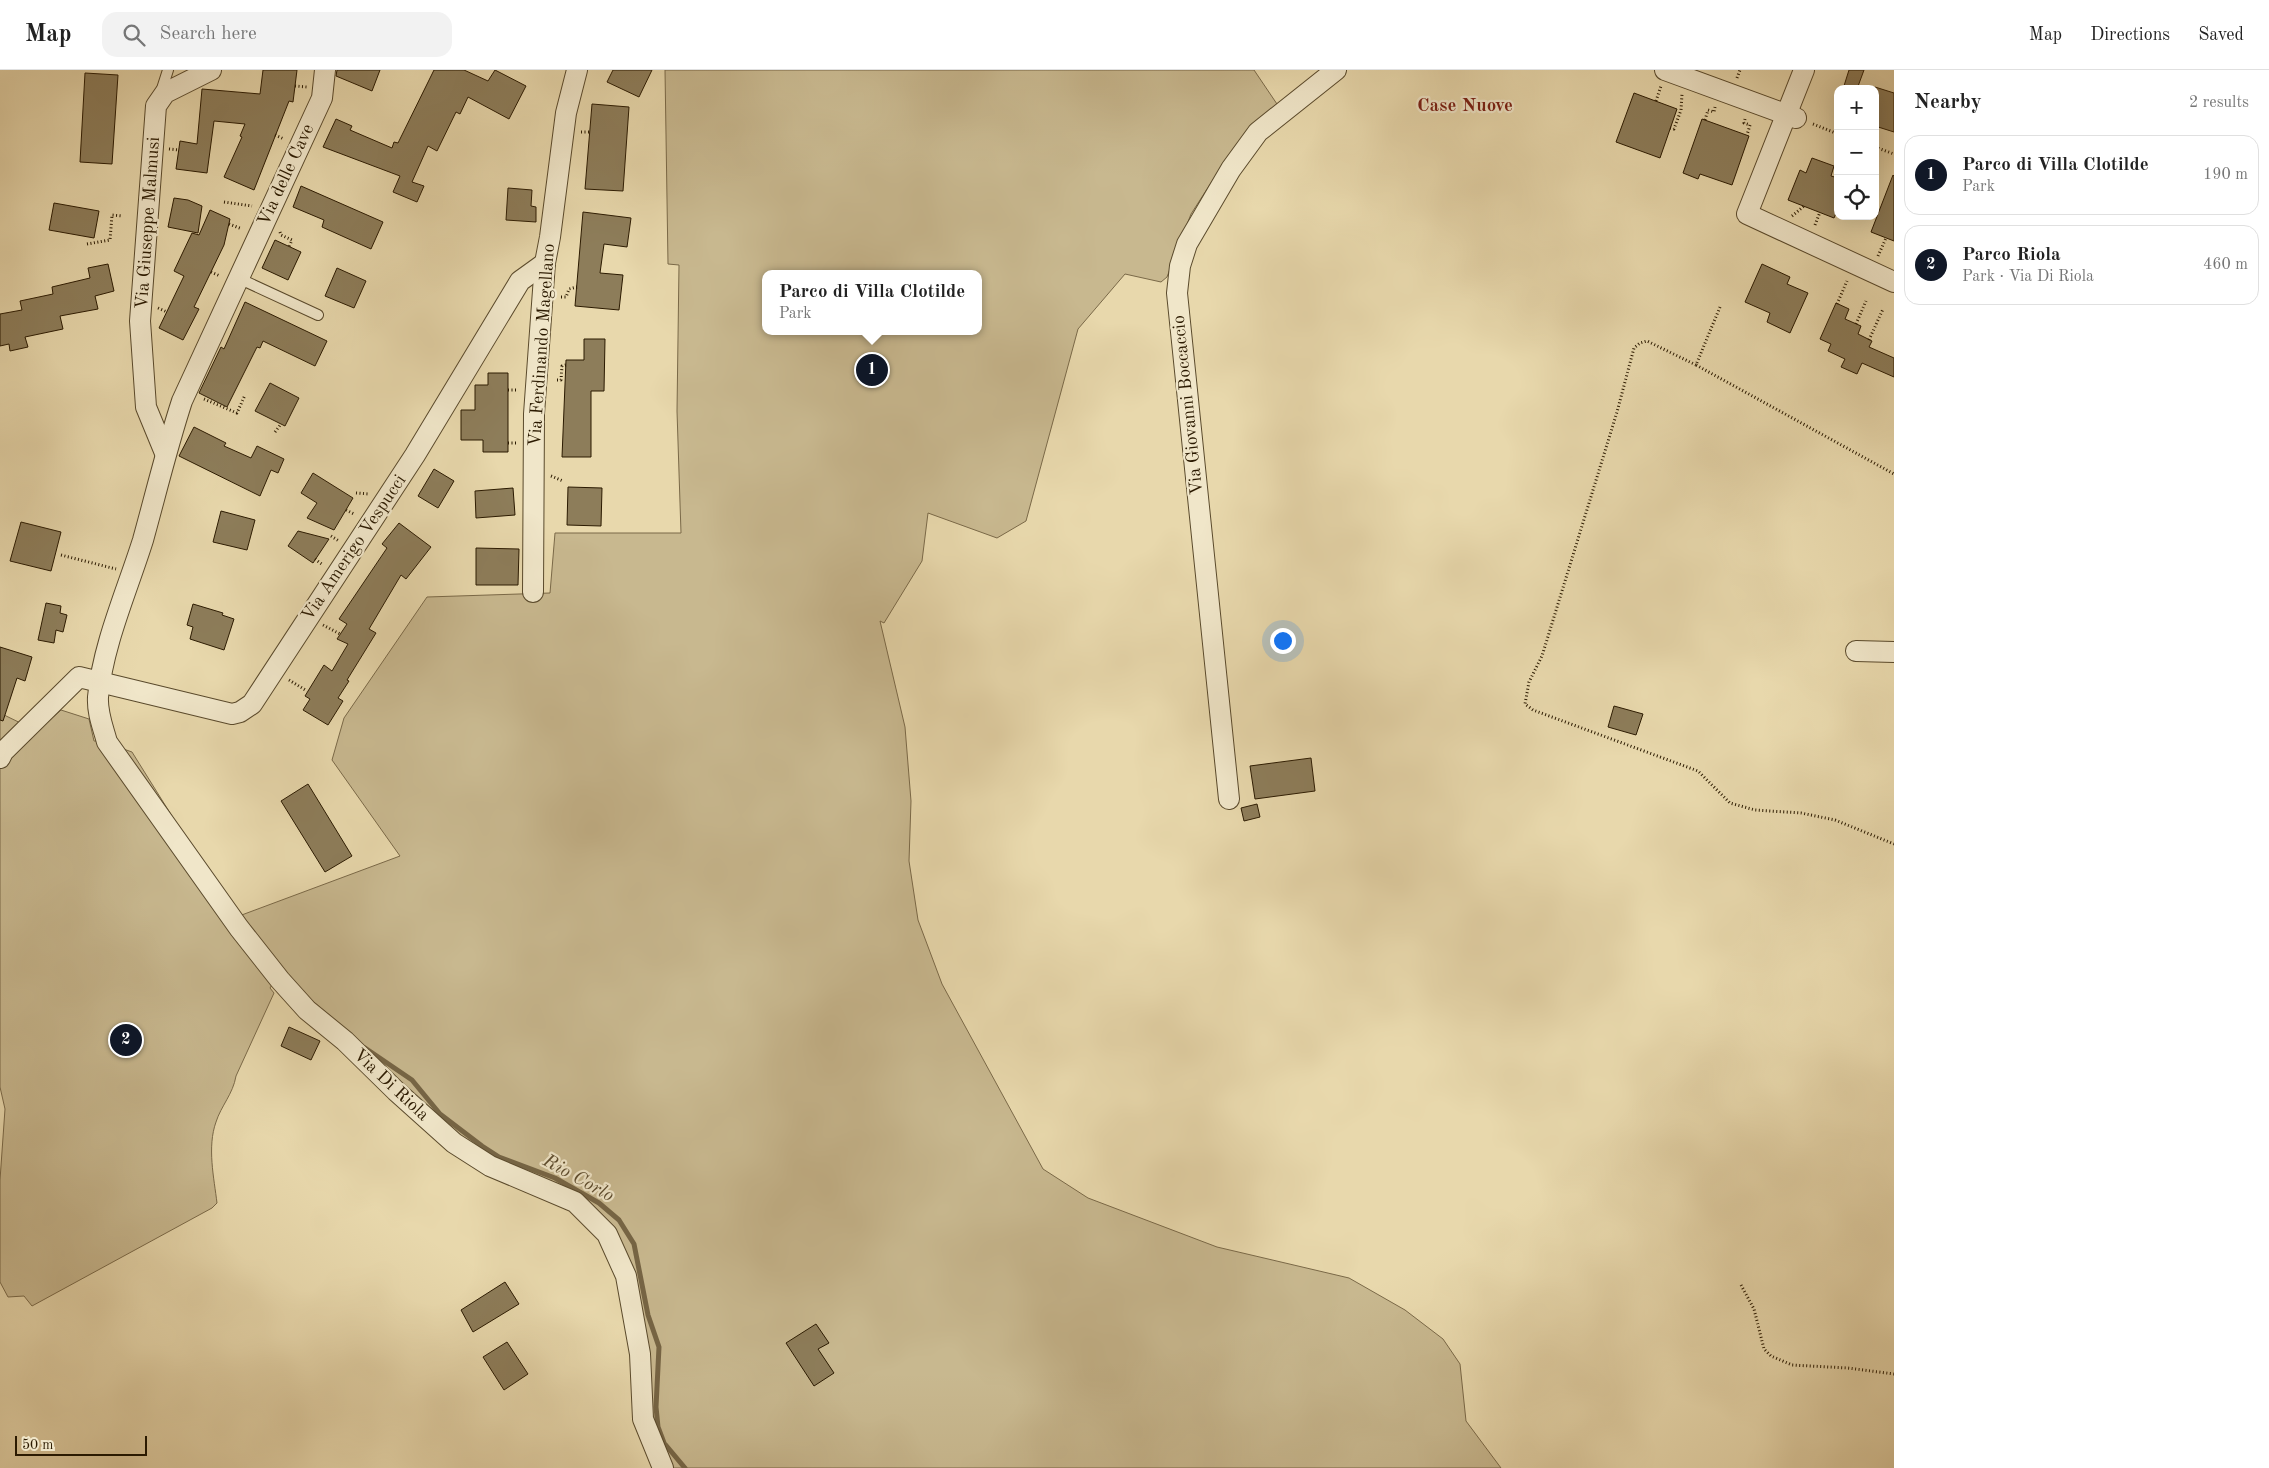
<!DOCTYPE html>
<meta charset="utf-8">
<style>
body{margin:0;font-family:"Old Standard TT",serif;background:#f2f2f2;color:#222}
.controls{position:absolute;right:15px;top:15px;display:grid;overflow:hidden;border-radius:10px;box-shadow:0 5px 20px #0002}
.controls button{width:45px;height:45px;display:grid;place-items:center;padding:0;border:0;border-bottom:1px solid #e0e0e0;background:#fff;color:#222;font:25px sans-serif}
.scale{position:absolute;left:15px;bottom:12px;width:132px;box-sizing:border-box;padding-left:5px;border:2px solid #2b1a01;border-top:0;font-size:14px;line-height:18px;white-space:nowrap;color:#2b1a01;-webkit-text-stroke:4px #f0e6c9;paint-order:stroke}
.you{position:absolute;left:1282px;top:570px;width:18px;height:18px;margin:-12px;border:4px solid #fff;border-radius:50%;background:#1a73e8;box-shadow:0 0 0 8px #1a73e833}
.badge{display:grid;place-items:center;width:32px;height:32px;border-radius:50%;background:#111827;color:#fff;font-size:16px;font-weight:700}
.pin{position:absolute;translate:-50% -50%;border:2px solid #fff;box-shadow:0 1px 5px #0006}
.popup{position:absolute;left:762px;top:200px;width:220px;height:65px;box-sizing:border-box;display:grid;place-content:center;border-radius:10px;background:#fff;filter:drop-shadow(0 1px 4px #0005);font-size:16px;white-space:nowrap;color:#767676}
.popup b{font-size:19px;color:#222}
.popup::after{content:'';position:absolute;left:50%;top:100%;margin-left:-10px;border:10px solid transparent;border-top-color:#fff}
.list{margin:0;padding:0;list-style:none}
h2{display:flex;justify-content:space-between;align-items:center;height:65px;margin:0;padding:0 20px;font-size:21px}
h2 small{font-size:16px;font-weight:400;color:#767676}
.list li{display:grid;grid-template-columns:32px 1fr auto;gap:15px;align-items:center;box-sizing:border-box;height:80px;margin:0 10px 10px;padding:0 10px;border:1px solid #e0e0e0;border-radius:15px}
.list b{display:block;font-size:19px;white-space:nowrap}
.list p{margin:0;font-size:16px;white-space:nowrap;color:#767676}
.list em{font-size:16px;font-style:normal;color:#767676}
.icon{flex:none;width:28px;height:28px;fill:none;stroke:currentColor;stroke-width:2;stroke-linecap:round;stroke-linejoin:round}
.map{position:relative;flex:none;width:1894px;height:1398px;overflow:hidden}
header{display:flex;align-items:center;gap:30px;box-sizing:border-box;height:70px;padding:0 25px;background:#fff;border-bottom:1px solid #e0e0e0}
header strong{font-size:24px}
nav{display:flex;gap:28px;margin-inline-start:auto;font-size:18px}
.search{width:350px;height:45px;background:#f2f2f2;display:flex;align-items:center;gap:12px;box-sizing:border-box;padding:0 18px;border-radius:15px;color:#767676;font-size:19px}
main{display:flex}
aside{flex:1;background:#fff}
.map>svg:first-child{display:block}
.green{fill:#c8b88f;stroke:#7a6948;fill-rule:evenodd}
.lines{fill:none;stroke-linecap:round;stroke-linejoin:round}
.stream{stroke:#766545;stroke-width:5}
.building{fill:#8d7d5a;stroke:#2b1a01}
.service-casing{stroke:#5a4a2c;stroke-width:12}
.minor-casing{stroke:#5a4a2c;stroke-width:22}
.path{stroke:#2b1a01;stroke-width:3;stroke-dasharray:1 2.5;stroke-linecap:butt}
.service{stroke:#f0e6c9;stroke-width:10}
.minor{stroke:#f0e6c9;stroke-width:20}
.labels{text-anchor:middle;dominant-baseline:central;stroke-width:4.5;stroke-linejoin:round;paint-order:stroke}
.street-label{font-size:18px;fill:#2b1a01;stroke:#f0e6c9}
.neighbourhood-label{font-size:19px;font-weight:bold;fill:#7a1f14;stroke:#f0e6c9}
.water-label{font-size:19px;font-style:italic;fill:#5d4c2e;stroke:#f0e6c9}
</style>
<header>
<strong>Map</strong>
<div class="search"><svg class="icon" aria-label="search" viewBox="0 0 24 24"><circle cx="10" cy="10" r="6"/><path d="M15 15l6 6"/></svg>Search here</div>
<nav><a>Map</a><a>Directions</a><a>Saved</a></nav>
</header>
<main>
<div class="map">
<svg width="1894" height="1398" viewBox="0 0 1894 1398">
<rect width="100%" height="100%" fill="#e8d8ac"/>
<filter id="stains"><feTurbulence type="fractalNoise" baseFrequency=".004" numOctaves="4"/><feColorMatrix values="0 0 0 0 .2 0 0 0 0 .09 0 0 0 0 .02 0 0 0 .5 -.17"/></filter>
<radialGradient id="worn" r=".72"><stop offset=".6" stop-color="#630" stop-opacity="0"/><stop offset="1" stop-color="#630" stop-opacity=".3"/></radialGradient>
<path class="green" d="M665,0H1254L1279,37L1218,102L1191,144L1167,207L1161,212L1125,204L1078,259L1026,451L997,468L928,443L922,491L884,553L880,551L905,657L911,731L909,791L918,850L942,914L1043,1099L1088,1128L1217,1177L1349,1208L1405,1240L1443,1269L1460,1294L1466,1351L1501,1398H666L641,1350L642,1287L596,1145L513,1105L419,1039L340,954L279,903L270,918L274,923L236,1006C233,1024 221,1036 216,1052C207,1077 214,1108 217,1133L212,1138L32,1236L24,1226L8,1227L0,1212V1110L5,1039L0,1017V643L37,661L61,640L89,649L94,671H101L132,682L190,775L239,846L400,786L332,690L344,648L427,527L550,523L555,463H681L677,341L679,195L668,194ZM766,204H978V261H766Z"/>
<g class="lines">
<path class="stream" d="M365,978L412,1010L440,1044L482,1076L499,1087L555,1108L599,1133L619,1150L634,1174L648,1245L659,1277L656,1337L658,1357L664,1373L685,1398"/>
</g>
<g class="building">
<path d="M263,0H297L293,32L289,31L254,120L224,107L242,67L240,66L245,54L214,51L207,103L176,99L180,71L197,74L202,19L260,24Z"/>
<path d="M337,0H380L372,21L336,6Z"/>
<path d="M434,0H464L488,11L495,0L526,16L509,49L468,27L460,44L456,42L437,81L428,76L412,112L424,116L417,132L393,122L400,106L323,77L336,49L352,56L350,60L392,78L394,72L398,73Z"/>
<path d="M613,0H652L639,27L607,12Z"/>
<path d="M1849,0H1864L1857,19H1843Z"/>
<path d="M85,3L118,5L112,94L80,92Z"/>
<path d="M1875,17L1894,23V62L1875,56Z"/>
<path d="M1634,23L1677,39L1660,88L1616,72Z"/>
<path d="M592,34L629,37L623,121L585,119Z"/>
<path d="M1702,49L1749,66L1732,115L1700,104L1698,109L1683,103Z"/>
<path d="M1812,88L1834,96L1831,106L1838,108V139L1834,148L1788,130L1800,100L1806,103Z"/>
<path d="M1893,105L1894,106V171L1871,162Z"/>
<path d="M301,116L383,152L371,179L322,157L324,150L293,137Z"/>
<path d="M508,118L532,120L531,136L536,137V152L506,150Z"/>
<path d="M174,128L188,130L202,136L198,163L168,157Z"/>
<path d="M54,133L99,141L94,168L49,160Z"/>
<path d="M210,140L230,149L224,175L194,237L199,239L183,270L159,258L184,206L174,201L192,163L199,165Z"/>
<path d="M583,142L631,148L627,177L604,174L600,203L623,205L619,240L575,236Z"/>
<path d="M275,170L301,182L288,210L262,198Z"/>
<path d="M108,194L114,221L95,226L98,239L60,246L63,259L25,267L28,277L10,281L9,274L0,276V244L22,240L20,231L53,224L52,217L90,208L88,198Z"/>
<path d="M1762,194L1790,207L1787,214L1808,223L1790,263L1767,252L1770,243L1745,232Z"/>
<path d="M337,198L366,211L354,238L325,226Z"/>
<path d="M245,232L327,271L315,296L263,271L260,278L257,277L227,337L199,323L221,277L224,279Z"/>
<path d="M1836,233L1849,239L1845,249L1861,256L1858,264L1872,271L1869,277L1894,288V307L1862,293L1857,304L1841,297L1845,289L1828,281L1831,274L1820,269Z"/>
<path d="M584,269H605L604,321H591V387H562L566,290H584Z"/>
<path d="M488,303H508V382H483V370H461V340H475V315H488Z"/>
<path d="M270,313L299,328L285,356L255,341Z"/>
<path d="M194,357L226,373L224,376L251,388L257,376L284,389L278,403L271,400L260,426L179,386Z"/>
<path d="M434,399L454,411L438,438L418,426Z"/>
<path d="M313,403L353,428L334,460L307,448L317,433L301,423Z"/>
<path d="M568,417L602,418L601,456L567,455Z"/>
<path d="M513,418L515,445L476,448L475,421Z"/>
<path d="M221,441L255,450L247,480L213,472Z"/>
<path d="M21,452L61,462L51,501L10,491Z"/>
<path d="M399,453L431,477L406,509L401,505L369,559L376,563L347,610L349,611L338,628L343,631L328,655L303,640L310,629L305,626L324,595L332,601L348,574L337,569L347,554L339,549L387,478L382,474Z"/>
<path d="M298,461L329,469L313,493L288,476Z"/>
<path d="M476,478L519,479L518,515H476Z"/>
<path d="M46,533L61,536L60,543L67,545L63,562L56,560L54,573L38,570Z"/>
<path d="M193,534L223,543L222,545L234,549L224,580L190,569L193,557L187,555Z"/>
<path d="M0,577L32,587L25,611L17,608L3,651L0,650Z"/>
<path d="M1614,636L1643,644L1636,665L1608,657Z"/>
<path d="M1311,688L1315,721L1255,729L1250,696Z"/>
<path d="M308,714L352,786L325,802L281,731Z"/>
<path d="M1257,734L1260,747L1244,751L1241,738Z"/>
<path d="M289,957L320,971L311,990L281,976Z"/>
<path d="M505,1212L519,1234L473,1262L461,1240Z"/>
<path d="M816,1254L829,1273L818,1279L834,1303L814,1316L786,1273Z"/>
<path d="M507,1272L528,1304L504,1320L483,1287Z"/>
</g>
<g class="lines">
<defs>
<g id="service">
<path d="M160,25L168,0"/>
<path d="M238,208L318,245"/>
</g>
<g id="minor">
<path d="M325,0L322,28L182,331C167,377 156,423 143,470C127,521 103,574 98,627C97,643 103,657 107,672L239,858L280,910L307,940L345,971L396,1021L454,1073L490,1096L575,1132L607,1164L626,1206L640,1284L643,1349L663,1398"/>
<path d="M1665,0L1796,48"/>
<path d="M1804,0L1747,144L1894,212"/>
<path d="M165,383L146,337L140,251L156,36L165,23L211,0"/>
<path d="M533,522L534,344L545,193L550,167L566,43L577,0"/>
<path d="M1856,581L1894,582"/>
<path d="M0,688L3,682L79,607L232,644L240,642L252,634L415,385L520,211L545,193"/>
<path d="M1229,729L1177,223L1180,196L1187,174L1231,99L1258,62L1336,0"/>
</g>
</defs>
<use href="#service" class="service-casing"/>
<use href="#minor" class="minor-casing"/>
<g class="path">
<path d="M1737,8L1740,0"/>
<path d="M295,16L307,17"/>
<path d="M1656,31L1661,16"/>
<path d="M1745,49L1744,53L1750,55L1747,65"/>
<path d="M1705,50L1708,40L1714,42L1715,37"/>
<path d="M1813,54L1838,64"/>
<path d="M1670,58L1674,59L1681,40L1682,24"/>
<path d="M581,62H590"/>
<path d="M275,65L284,69"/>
<path d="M1875,77L1894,84"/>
<path d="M169,79L179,80"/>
<path d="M224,132L252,136"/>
<path d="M1792,146L1804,136"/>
<path d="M229,154L242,159"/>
<path d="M1815,155L1820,142"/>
<path d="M280,162L281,165L292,170L289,177"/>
<path d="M87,174L110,170L112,145L123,146"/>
<path d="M1878,186L1886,168"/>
<path d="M211,202L220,206"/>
<path d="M561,227H566L569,219L577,217"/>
<path d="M1837,234L1847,211"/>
<path d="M1720,237L1696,295L1894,404"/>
<path d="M158,238L167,242"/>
<path d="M1856,254L1866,231"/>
<path d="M1869,270L1883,239"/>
<path d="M1696,295L1647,271L1640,273L1634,278L1617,342L1542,586L1529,612L1525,634L1533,640L1698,701L1730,733L1755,740L1801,743L1835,750L1894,774"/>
<path d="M557,310H561L562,296L566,295"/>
<path d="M508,320H517"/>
<path d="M204,329L237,343L245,325"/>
<path d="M275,362L281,354"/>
<path d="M508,373H517"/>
<path d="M551,406L563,411"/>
<path d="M356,423L369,424"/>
<path d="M346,440L354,444"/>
<path d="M331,466L339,471"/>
<path d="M61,485L116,499"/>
<path d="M315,489L323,495"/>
<path d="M323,555L340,564"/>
<path d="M289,610L307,621"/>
<path d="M1741,1215L1754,1239L1764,1279L1771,1286L1792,1295L1848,1298L1894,1304"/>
</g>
<use href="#service" class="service"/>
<use href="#minor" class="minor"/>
</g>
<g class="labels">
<g class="street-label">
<text transform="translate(286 105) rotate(-65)">Via delle Cave</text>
<text transform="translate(148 153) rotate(-86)">Via Giuseppe Malmusi</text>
<text transform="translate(542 275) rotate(-86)">Via Ferdinando Magellano</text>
<text transform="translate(1188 335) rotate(-96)">Via Giovanni Boccaccio</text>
<text transform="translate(354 478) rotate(-56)">Via Amerigo Vespucci</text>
<text transform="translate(391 1015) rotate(43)">Via Di Riola</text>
</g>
<g class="neighbourhood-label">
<text x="1465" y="36">Case Nuove</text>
</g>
<g class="water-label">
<text transform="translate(578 1109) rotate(29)">Rio Corlo</text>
</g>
</g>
<rect width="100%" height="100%" filter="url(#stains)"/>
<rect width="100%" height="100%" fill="url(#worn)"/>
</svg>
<div class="controls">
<button>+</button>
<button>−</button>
<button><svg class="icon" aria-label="locate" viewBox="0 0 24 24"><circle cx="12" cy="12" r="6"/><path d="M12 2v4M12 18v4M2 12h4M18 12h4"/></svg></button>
</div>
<div class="scale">50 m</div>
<div class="you"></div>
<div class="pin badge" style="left:872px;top:300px">1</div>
<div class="popup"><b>Parco di Villa Clotilde</b>Park</div>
<div class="pin badge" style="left:126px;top:970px">2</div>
</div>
<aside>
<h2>Nearby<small>2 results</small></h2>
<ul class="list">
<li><span class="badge">1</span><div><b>Parco di Villa Clotilde</b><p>Park</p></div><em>190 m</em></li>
<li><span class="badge">2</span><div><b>Parco Riola</b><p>Park · Via Di Riola</p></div><em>460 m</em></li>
</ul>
</aside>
</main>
